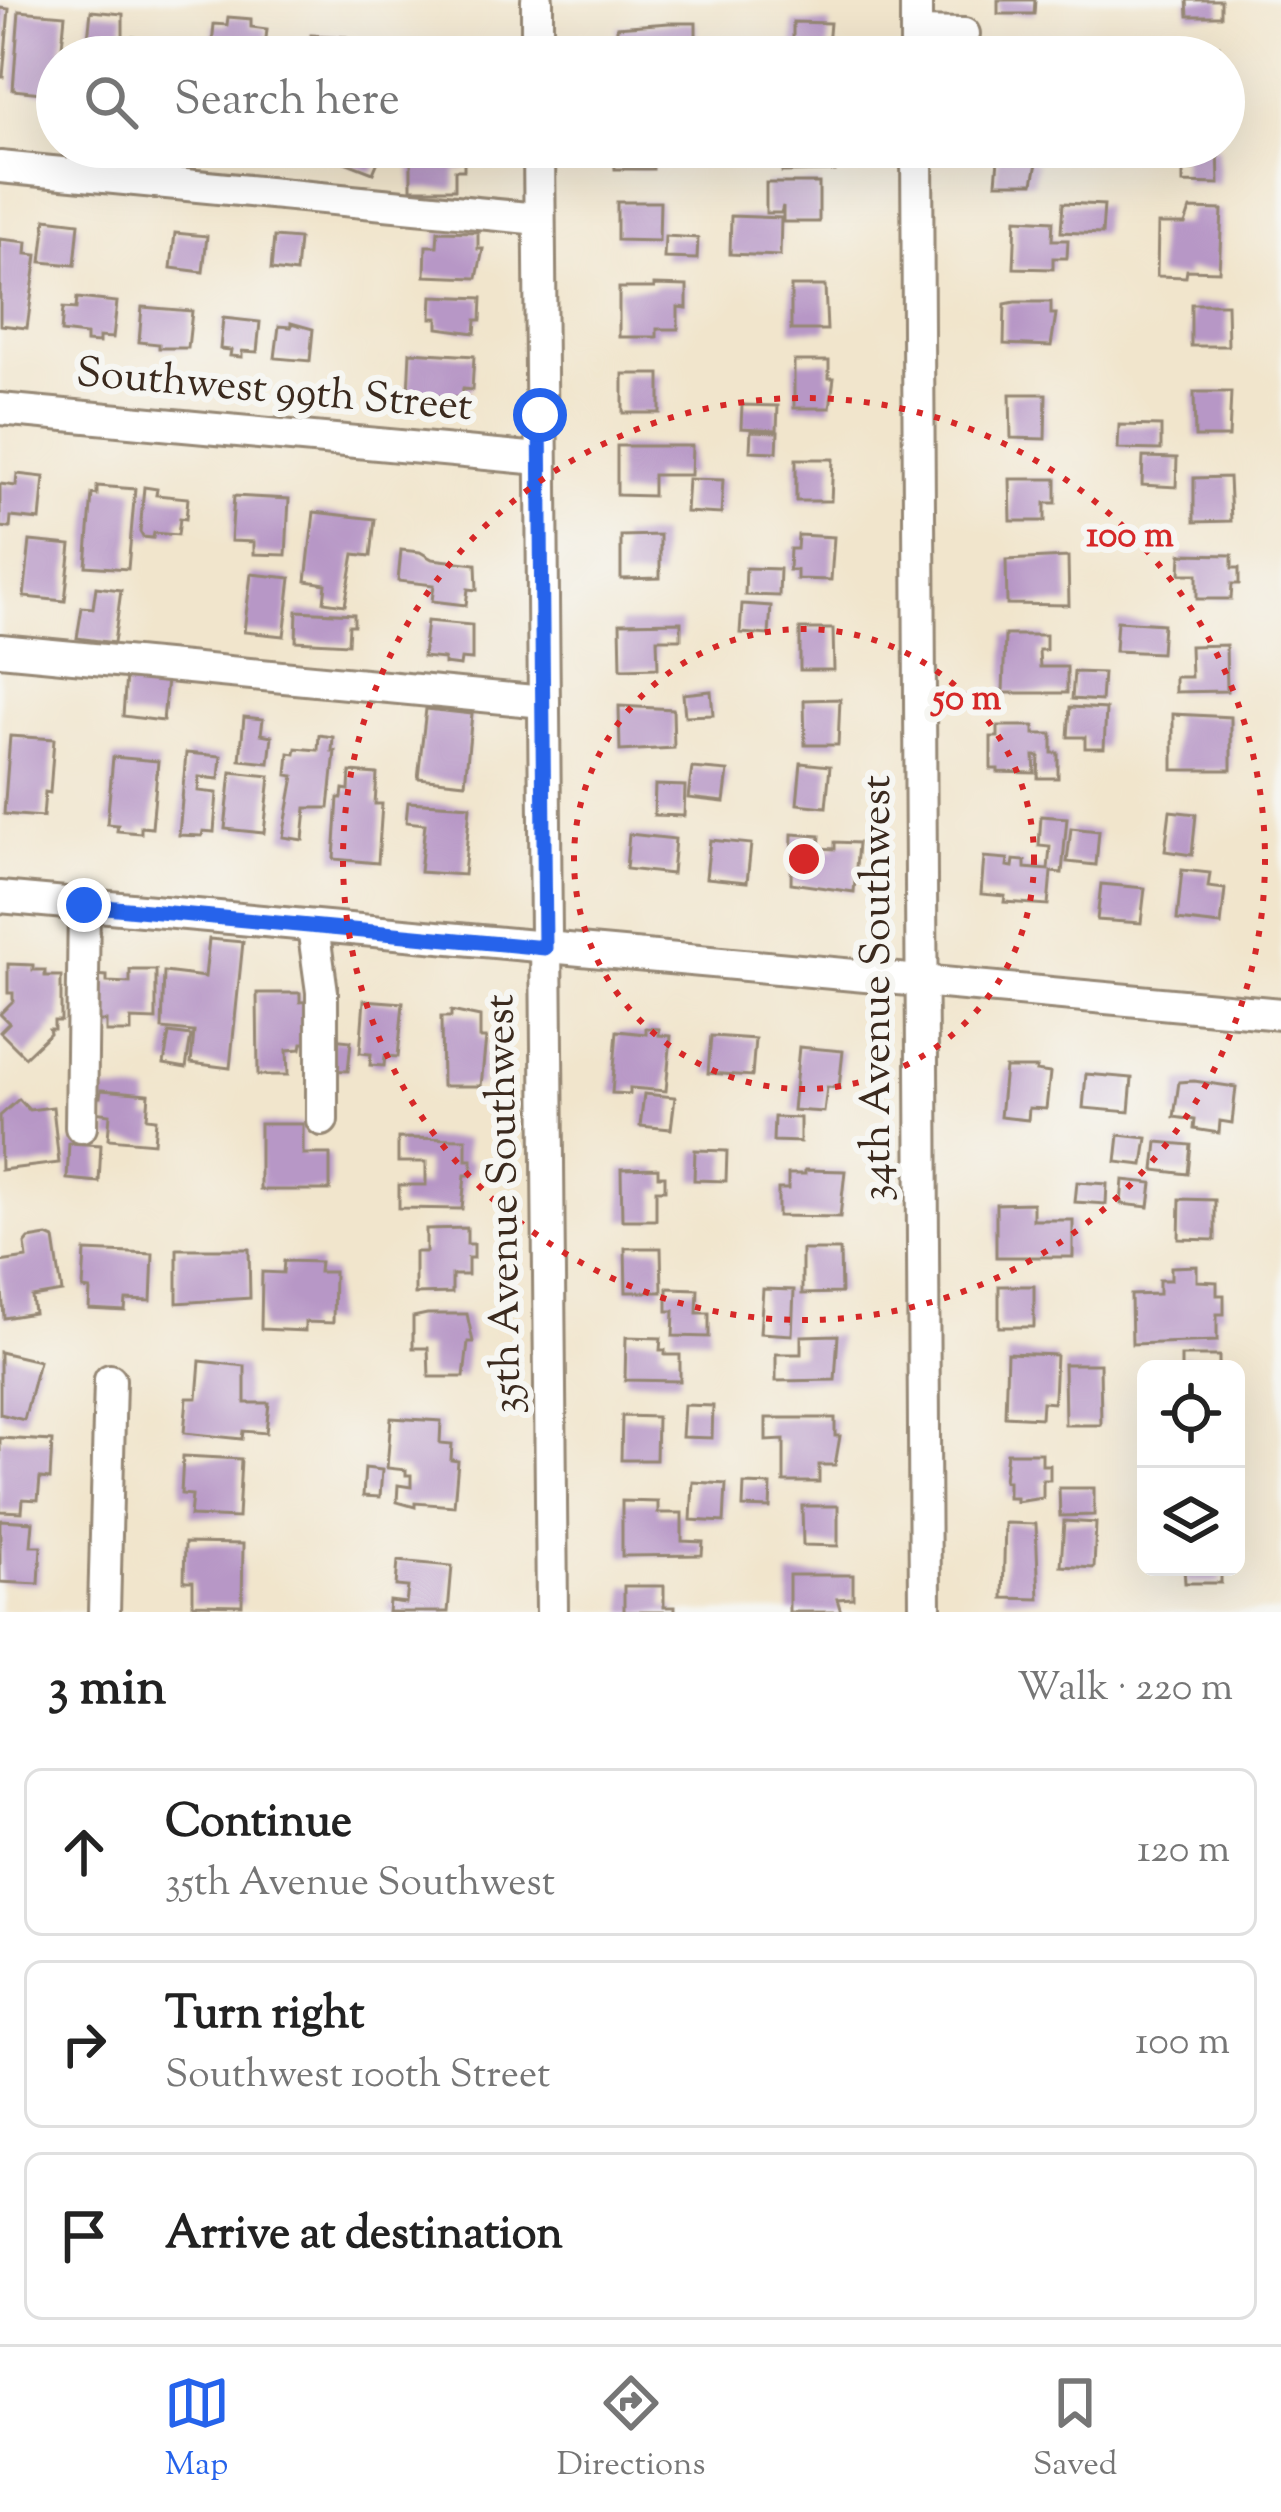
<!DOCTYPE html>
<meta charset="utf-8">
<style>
body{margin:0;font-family:"Sorts Mill Goudy",serif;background:#f2f2f2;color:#222}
.controls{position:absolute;right:36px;bottom:36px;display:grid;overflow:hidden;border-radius:18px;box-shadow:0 12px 48px #0002}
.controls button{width:108px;height:108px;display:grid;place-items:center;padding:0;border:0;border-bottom:3px solid #e0e0e0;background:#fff;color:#222;font:60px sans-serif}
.stop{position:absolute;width:36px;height:36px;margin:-27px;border:9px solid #2563eb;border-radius:50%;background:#fff}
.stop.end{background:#2563eb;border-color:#fff;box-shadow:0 3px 12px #0008}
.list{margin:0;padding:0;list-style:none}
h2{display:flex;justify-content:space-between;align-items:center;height:156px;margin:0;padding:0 48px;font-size:51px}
h2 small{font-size:39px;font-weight:400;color:#767676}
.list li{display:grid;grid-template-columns:78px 1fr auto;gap:36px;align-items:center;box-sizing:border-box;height:168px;margin:0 24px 24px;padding:0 24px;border:3px solid #e0e0e0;border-radius:18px}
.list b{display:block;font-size:45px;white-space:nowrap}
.list p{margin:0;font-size:39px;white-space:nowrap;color:#767676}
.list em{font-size:39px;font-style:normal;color:#767676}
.icon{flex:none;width:66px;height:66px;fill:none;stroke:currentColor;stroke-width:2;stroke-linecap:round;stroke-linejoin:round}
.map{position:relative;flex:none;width:1281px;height:1612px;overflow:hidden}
.search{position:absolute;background:#fff;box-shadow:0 12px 48px #0002;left:36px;right:36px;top:36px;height:132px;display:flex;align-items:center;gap:30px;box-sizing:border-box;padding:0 42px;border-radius:66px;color:#767676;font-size:45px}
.sheet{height:732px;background:#fff}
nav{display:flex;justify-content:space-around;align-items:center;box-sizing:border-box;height:168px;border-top:3px solid #e0e0e0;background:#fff;font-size:33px;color:#767676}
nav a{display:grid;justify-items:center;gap:6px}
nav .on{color:#2563eb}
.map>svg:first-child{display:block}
.building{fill:#b797c6}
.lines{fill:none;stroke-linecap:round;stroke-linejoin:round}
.minor-casing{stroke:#968875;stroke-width:36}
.minor{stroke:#fff;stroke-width:30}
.route{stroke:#2563eb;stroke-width:15}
.ring{fill:none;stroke:#d62828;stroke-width:6;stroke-dasharray:6 12}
.labels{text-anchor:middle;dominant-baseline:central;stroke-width:12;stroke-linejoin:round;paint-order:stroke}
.street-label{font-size:42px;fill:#3b2a1e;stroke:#f6f6f2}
.centre{fill:#d62828;stroke:#f6f6f2;stroke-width:6}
.ring-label{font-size:36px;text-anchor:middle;font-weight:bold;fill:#d62828;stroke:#f6f6f2;stroke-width:12;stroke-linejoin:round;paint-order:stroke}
</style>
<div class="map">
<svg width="1281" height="1612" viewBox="0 0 1281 1612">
<rect width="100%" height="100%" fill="#f6f6f2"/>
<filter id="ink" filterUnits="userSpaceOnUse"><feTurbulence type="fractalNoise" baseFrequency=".00833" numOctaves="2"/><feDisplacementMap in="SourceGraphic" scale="24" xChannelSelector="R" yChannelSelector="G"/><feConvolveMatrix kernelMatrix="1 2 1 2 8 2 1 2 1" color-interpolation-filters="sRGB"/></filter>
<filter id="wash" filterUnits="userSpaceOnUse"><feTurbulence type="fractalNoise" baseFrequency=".004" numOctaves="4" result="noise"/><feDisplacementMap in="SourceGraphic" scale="48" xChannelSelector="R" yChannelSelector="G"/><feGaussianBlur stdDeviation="2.7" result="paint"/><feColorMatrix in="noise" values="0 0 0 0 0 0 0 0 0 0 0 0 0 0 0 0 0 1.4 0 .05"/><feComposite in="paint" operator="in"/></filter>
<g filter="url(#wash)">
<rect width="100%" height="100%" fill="#f1e5cc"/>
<g id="blocks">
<g class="building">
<path d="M998,0H1035L1034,14H998Z"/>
<path d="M1187,0H1221V16H1188Z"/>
<path d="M0,8L9,9L3,77H0Z"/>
<path d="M19,11L65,15L61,57H57V88H51V94L13,90Z"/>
<path d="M91,11L123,14V57H76L78,38L88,39Z"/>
<path d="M228,17L251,19V27L267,29L264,57H211L214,24L227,25Z"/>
<path d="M793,22L830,23L827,57H793Z"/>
<path d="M669,23H696V55L620,57L617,54V27Z"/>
<path d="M311,35L346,37L345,57H309Z"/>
<path d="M133,37L173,42L172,57H130Z"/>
<path d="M362,42L392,44L391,57H361Z"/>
<path d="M413,42L454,44V57H412Z"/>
<path d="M1183,46H1219L1220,57H1176V49Z"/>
<path d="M347,147H384L373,173L342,161Z"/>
<path d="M411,147H464V170H455V189H411Z"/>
<path d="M614,147H652L653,169H615Z"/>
<path d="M782,147H835V171L782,172Z"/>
<path d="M999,147H1033V163H1037L1033,183H996Z"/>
<path d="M1183,147H1218L1219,184L1183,183Z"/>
<path d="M766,183H819V222H783V206L781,213H766Z"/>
<path d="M617,202H660L659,241L617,240Z"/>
<path d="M1063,203L1104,205L1102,234L1061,232Z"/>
<path d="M1190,209L1222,210L1219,271L1187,270L1186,277L1157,276L1158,224H1185Z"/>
<path d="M731,216L781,218L780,256L730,254Z"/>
<path d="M46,219L79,223L75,265L41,262Z"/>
<path d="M1016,219L1053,221L1052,240H1068L1067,258H1053V269L1014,268Z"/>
<path d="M438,231L478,232V249H483L477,278L425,276L426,246H437Z"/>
<path d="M175,233L207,236L203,272L171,268Z"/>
<path d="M665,236L698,238L697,259L664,258Z"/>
<path d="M274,237L299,239L296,273L271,270Z"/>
<path d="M0,239L27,242L26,254L37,255L27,328L0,325Z"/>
<path d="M654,285L687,286V308L678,307V329H657V337H619V288H654Z"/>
<path d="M791,286H825L827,330H791Z"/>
<path d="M432,296L482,298L481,320H476L475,333L438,328V318H431Z"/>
<path d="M77,298L117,302L113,338L99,337V343L86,342V335L61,332L63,308L76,309Z"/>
<path d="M1015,302H1051V314H1056L1051,346L1004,344L1005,304Z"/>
<path d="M1191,304H1227L1228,346H1191Z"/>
<path d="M142,307L192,311L188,348H159V344L139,342Z"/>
<path d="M223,318L260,322L257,352L242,351V357L230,356L231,350L220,349Z"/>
<path d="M291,323L313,329L310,361L275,358L279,326L291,327Z"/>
<path d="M410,352L474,356L472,390L463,389L462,398L434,396L433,407L420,406V395L408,394Z"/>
<path d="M794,361H829V378H834L830,408H794Z"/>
<rect x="623" y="374" width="37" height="39"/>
<path d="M1194,392H1231L1229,437H1195Z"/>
<path d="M1010,394H1046L1045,439L1011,438Z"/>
<path d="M742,405L778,406L777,430L741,428Z"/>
<path d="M1119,425L1161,426V450L1118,449Z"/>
<path d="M751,431L778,432L777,452L750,451Z"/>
<path d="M617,446H692L691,475H653V496L617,495Z"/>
<path d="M1143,457L1177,458L1176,487L1142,485Z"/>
<path d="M796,459H833L831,501H796Z"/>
<path d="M17,474L44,477L40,520L11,517L10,528L0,527V484L16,486Z"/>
<path d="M1229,477L1231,521L1194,522V478Z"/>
<path d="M688,479L723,480L721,514L686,512Z"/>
<path d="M1010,479H1056V503H1045V521H1011Z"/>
<path d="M97,486L135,489L128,569L86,566L92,494L97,495Z"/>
<path d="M144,487L157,489L156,495L188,498L186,519L180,518L178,535L154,533L153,538L143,537L140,532Z"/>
<path d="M234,496L289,499L286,555L254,554V542L231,541Z"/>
<path d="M314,512L375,519L371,556L354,554L345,605L324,602L326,584L306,581Z"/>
<path d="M660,535V578L621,579V536Z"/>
<path d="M798,535L834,537L831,580L797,579V570H789L790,549H797Z"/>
<path d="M30,541L71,545L65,601L24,597Z"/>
<path d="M401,550L420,552L432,559L476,564L477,590L468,589L466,605L432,601L434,585L398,581Z"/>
<path d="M1181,554L1232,555V568H1239V584H1232L1231,599H1197V574H1180Z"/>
<path d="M1068,557L1069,605L1007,604L1006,560Z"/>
<path d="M746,568L780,569L779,596L745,595Z"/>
<path d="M251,574L291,578L284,636L244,632Z"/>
<path d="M96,587L121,590L114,643L77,638L82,607L93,608Z"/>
<path d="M742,604L771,606L769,635L740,633Z"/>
<path d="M297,611L354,614V625H349L348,644L296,641Z"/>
<path d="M427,621L472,625V660L461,659L460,666L444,664V659L423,657Z"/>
<path d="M1117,621L1163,624L1161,653L1115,651Z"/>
<path d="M681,622V639H657L658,668L621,669L620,623Z"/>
<path d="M800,629H833L834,670H800Z"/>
<path d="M1005,635H1046V650H1039L1040,667H1067V693H1003Z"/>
<path d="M1226,645L1227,691L1175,692V677H1191L1190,646Z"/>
<path d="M1074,672L1103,673L1101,701L1072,699Z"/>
<path d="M126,675L167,679L163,721L123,716Z"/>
<path d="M711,691L713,715L685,716L683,694Z"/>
<path d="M840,699L838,745H805L804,700Z"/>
<path d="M619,706L673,709L674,748L620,751Z"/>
<path d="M1070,707L1106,709L1104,748H1085V737H1068Z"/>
<path d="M426,709L472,714L465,783L418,778Z"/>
<path d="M1173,714L1231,717V770H1173Z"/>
<path d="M244,717L263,719L261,734L272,736L269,763L240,760Z"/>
<path d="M998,726H1034V734H1052V753H1058V778H1038L1039,756H1034L1035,773L998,772V769H991V737H998Z"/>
<path d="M319,735L333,737L332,751H335L329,808H306L303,840L283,837L294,776L287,775L289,753L295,754L296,748L318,750Z"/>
<path d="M10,736L54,739L50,793L45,792L43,817L4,814Z"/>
<path d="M186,753L221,756L219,779L199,777L198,791L217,793L214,832L203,831L202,836L179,835Z"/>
<path d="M113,757L158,761L152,828L141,827V833L117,831L118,825L107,824Z"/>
<path d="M801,763L830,766L826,807L797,804Z"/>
<path d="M692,768L728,771L724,802L688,798Z"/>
<path d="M231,772L270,776L264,833L225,829Z"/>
<path d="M350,772L377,774L375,804H382L378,863L334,859L338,798H342L343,789L349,790Z"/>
<path d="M655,785L685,786L684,816L654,815Z"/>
<path d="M408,802L470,806L464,875L420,872L425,824L406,822Z"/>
<path d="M1170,811L1196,814L1192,855L1165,851Z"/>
<path d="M1041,816L1067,818L1062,873L1051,872L1048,905L1004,902L1005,896L981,894L984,857L1008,859L1007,866L1013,867L1014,860L1025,861V868L1048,870L1050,847L1039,846Z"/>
<path d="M1071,828L1099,831L1096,865L1067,862Z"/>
<path d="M629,834L675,839L672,874L626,869Z"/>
<path d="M792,834L820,836L819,848L835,849V842L858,843L854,892L791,883Z"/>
<path d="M710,840L751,844L747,882L706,878Z"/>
<path d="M1182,870L1210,873L1208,887L1225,889L1221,925L1177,920Z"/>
<path d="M1101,884L1145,888L1141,923L1097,920Z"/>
<path d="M209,939L243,942L230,1068L191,1063L194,1032L162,1029L164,972L205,977Z"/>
<path d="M8,964L33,965V970H45V976H61V1021H54V1029H49L50,1033L25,1057L0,1032L9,1023L0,1014L13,1001V993H8Z"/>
<path d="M130,970H156V1020L131,1019V1032H106V1021H92L93,975L107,976V982L130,983Z"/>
<path d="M257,993H300V1002L318,1001L319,1043H302L301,1049L287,1050L288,1075H258Z"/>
<path d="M364,1000L403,1003L398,1057L385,1056L384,1066L370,1065L371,1054L360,1053Z"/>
<path d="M451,1011L480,1017V1038H486L481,1086H442L441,1017H451Z"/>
<path d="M646,1028L659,1029V1035L671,1036L666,1091L630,1088V1094L612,1093L617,1031L646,1034Z"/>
<path d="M169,1033L191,1036L186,1068L164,1064Z"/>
<path d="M711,1036L755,1039L752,1076L708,1073Z"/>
<path d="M331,1039L351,1041L348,1071L328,1070Z"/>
<path d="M799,1047L843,1051L839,1088L827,1087L824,1112L793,1110Z"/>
<path d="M1005,1068H1037L1036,1071L1050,1073L1046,1109L1029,1108L1028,1120L1000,1117Z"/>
<path d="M1086,1074L1132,1078L1129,1112L1083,1108Z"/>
<path d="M1194,1081L1236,1087L1232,1123L1220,1121L1219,1133L1194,1129L1195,1120L1174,1117L1179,1082Z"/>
<path d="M101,1090L149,1094L147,1118L156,1119L154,1143L108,1139L110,1114L93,1112L94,1097H100Z"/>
<path d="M644,1094L675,1097L671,1129L640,1126Z"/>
<path d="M19,1099L29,1110L53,1107L59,1163L1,1170L0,1116Z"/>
<path d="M774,1117L800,1118V1142L773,1141Z"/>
<path d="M260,1124H303V1154H330V1190H260Z"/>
<path d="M1119,1135L1147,1138L1143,1165L1116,1162Z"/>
<path d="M398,1138L466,1139V1160H472V1175H465L462,1209L399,1208V1185H426V1162H398Z"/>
<path d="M1157,1142L1191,1145L1188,1174L1154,1170Z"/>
<path d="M69,1143L101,1145L99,1182L67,1179Z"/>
<path d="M695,1150L727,1151L726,1181L694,1180Z"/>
<path d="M658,1168V1176H665V1190H656V1220H622L621,1169Z"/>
<path d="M805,1170L845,1171L840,1217L778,1216V1189H788V1174H805Z"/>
<path d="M1123,1180L1152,1183L1149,1207L1121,1204Z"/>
<path d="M1077,1182L1107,1184L1106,1204L1075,1202Z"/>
<path d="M1180,1199L1215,1200V1240L1179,1239Z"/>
<path d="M1033,1203V1220H1073V1257H996V1204Z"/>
<path d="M467,1228V1244H474V1258H468V1275H452V1293L415,1294V1252H426V1229Z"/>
<path d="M47,1236L54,1239L62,1292L32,1297L34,1313L4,1318L0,1262L27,1258L25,1244L29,1239Z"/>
<path d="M625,1248H661L662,1292H626Z"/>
<path d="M177,1249H249L250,1298L177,1303Z"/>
<path d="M802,1250H840L841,1293L802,1294Z"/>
<path d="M85,1251L153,1254L151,1301L126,1300L125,1311L89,1309L90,1290L83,1289Z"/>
<path d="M284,1261L320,1262L319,1272H334L333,1323L305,1322V1331L261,1329L262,1272L283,1273Z"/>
<path d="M1197,1266V1281L1217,1282V1295H1224V1314H1217V1341L1132,1344L1131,1295L1159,1294V1280H1171V1267Z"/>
<rect x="999" y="1286" width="35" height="41"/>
<path d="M667,1288L698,1289L697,1313H709V1337L673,1336L674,1311H667Z"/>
<path d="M763,1289L794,1290L792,1335L760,1333Z"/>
<path d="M427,1314H467L473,1342H468L464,1377H429L428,1348H413V1317Z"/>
<path d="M838,1335L835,1380L776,1381V1354H801V1336Z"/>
<path d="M626,1337L661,1338L660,1350H665V1355H680V1381L625,1380Z"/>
<path d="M0,1352L39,1361L24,1420L0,1414Z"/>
<path d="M1007,1353L1056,1355L1054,1398L1053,1403L1042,1402L1041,1418L1005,1416Z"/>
<rect x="1181" y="1356" width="38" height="13"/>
<path d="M200,1361L245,1366V1403H269L266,1433L243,1431L242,1439L184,1433L187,1398H197Z"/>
<path d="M1064,1364H1100L1101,1425H1065Z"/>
<path d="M684,1405L713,1406L712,1438L682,1437Z"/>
<path d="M622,1416L657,1417L656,1460H621Z"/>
<path d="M391,1418L441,1421L440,1443L452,1444L451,1460L458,1461L454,1506L415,1503V1507L397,1502L398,1485L411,1487V1475H406V1470L387,1468Z"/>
<path d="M766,1418H835V1436H840L835,1465H819V1482H784V1440L766,1441Z"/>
<path d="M0,1438L52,1441L50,1479L40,1478L38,1500L23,1499L22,1512L0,1511Z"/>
<path d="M1007,1453H1042V1465H1050V1480H1043V1498L1016,1502V1498H1008V1481H1004Z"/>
<path d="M183,1456L241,1459L238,1518L190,1516L192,1495L181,1494Z"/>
<path d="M365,1468L382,1470L380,1497L363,1496Z"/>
<path d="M693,1482L726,1484L724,1522L691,1520Z"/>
<path d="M744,1484L771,1485L770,1508L743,1507Z"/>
<path d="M1059,1488H1094V1515L1060,1516Z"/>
<path d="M622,1501L658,1502V1513H682V1541L703,1542L702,1555L622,1556Z"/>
<path d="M802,1506H838V1546L803,1545Z"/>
<path d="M0,1520L33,1522L31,1546H41L39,1584L0,1582Z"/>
<path d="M1064,1521L1096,1523L1094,1568L1061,1566Z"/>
<path d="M1005,1523L1036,1524L1039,1599L1003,1598Z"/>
<path d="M185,1543L243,1544L242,1605L193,1604V1581H184Z"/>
<path d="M398,1561L452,1566L448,1612H388L389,1601L406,1603L408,1587L396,1586Z"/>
<path d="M1184,1567H1221V1583H1185Z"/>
<path d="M789,1575H853V1598L837,1599L841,1612H789Z"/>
<path d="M624,1586H664V1607H675V1612H624Z"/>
</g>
</g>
</g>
<g filter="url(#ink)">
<use href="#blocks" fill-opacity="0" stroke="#968875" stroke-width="3"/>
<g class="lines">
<defs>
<g id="minor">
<path d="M537,0V57"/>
<path d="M916,0V57"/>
<path d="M916,33L964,34"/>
<path d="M539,147L552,1612"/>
<path d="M917,147L925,1612"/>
<path d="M0,167L539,219"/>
<path d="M0,409L540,459"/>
<path d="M0,650L544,702"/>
<path d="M0,897L1281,1014"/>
<path d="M313,927L322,992V1120"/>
<path d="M81,1127L84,905"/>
<path d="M104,1612L110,1380"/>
</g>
</defs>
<use href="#minor" class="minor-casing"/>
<use href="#minor" class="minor"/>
</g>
</g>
<g class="lines" filter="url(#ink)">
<path class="route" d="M84,905L545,948L540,415"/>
</g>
<g class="ring">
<circle cx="804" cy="859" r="230"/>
<circle cx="804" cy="859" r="461"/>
</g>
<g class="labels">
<g class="street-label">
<text transform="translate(274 392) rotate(5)">Southwest 99th Street</text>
<text transform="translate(879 988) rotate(-90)">34th Avenue Southwest</text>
<text transform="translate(506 1204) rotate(-91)">35th Avenue Southwest</text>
</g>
</g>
<circle cx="804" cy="859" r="18" class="centre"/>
<g class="ring-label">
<text x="1130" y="546">100 m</text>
<text x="967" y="709">50 m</text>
</g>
</svg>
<div class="controls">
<button><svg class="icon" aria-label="locate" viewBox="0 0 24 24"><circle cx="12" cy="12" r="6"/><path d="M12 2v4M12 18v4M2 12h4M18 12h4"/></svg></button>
<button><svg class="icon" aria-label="layers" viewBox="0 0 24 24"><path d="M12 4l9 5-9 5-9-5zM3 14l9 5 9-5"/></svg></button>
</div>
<div class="stop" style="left:540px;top:415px"></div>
<div class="stop end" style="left:84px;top:905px"></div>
<div class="search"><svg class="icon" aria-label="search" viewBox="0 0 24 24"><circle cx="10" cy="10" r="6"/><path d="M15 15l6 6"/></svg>Search here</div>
</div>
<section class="sheet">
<h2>3 min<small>Walk · 220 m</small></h2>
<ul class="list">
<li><svg class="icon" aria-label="ahead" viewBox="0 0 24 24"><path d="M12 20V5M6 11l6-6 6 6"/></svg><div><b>Continue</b><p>35th Avenue Southwest</p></div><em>120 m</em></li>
<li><svg class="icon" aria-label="right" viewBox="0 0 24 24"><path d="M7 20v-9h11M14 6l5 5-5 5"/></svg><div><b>Turn right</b><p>Southwest 100th Street</p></div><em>100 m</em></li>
<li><svg class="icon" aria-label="arrive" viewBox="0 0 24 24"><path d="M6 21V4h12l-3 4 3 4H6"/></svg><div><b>Arrive at destination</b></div></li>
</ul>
</section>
<nav>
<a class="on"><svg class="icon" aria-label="map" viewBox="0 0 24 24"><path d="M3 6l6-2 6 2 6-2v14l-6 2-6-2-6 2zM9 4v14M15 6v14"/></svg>Map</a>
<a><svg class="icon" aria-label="directions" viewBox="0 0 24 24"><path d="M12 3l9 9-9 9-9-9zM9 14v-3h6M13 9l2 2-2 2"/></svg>Directions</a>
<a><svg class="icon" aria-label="saved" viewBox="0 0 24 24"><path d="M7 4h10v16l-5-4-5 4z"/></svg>Saved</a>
</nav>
